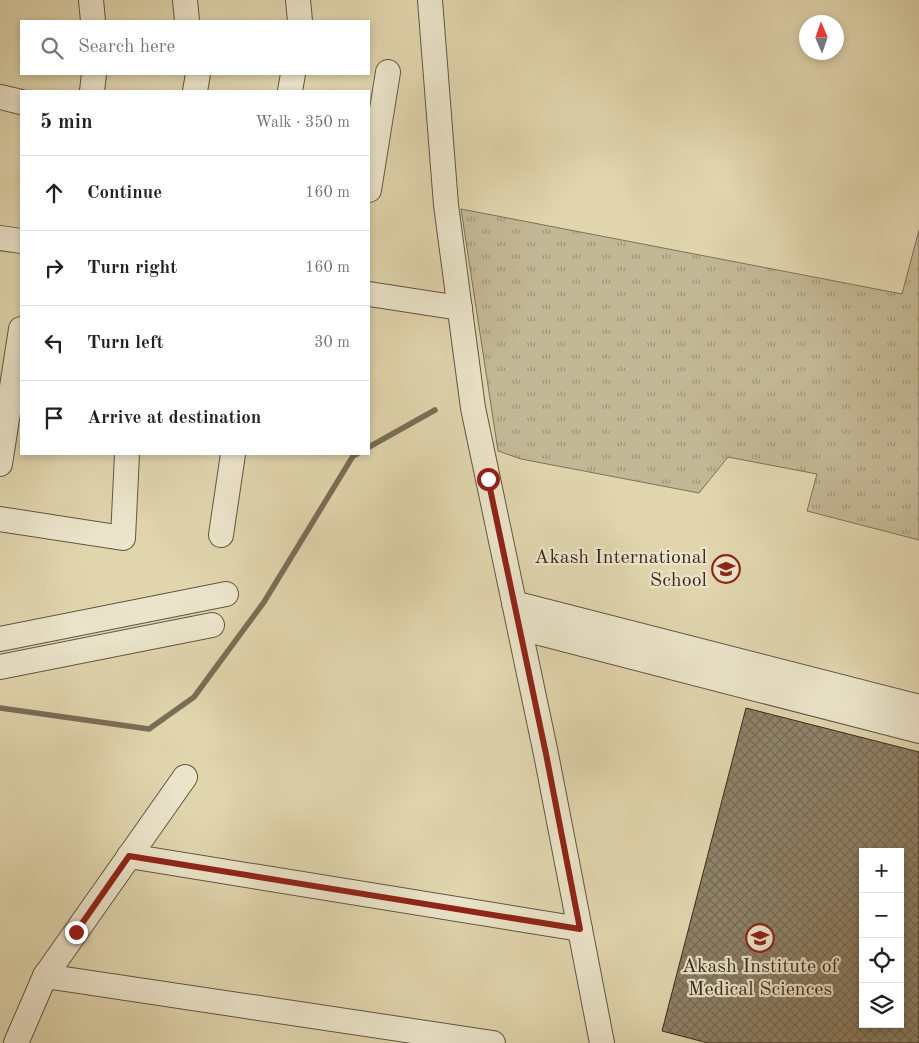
<!DOCTYPE html>
<meta charset="utf-8">
<style>
body{margin:0;font-family:"Old Standard TT",serif;background:#f2f2f2;color:#222}
.controls{position:absolute;right:15px;bottom:15px;display:grid;overflow:hidden;border-radius:0px;box-shadow:0 2px 8px #0003}
.controls button{width:45px;height:45px;display:grid;place-items:center;padding:0;border:0;border-bottom:1px solid #e0e0e0;background:#fff;color:#222;font:25px sans-serif}
.compass{position:absolute;left:799px;top:15px;width:45px;height:45px;border-radius:50%;background:#fff;box-shadow:0 2px 8px #0003;rotate:358deg}
.stop{position:absolute;width:15px;height:15px;margin:-11px;border:4px solid #8f2418;border-radius:50%;background:#fff}
.stop.end{background:#8f2418;border-color:#fff;box-shadow:0 1px 5px #0008}
.list{margin:0;padding:0;list-style:none}
h2{display:flex;justify-content:space-between;align-items:center;height:65px;margin:0;padding:0 20px;font-size:21px}
h2 small{font-size:16px;font-weight:400;color:#767676}
.list li{display:grid;grid-template-columns:32px 1fr auto;gap:15px;align-items:center;box-sizing:border-box;height:75px;padding:0 20px;border-top:1px solid #e0e0e0}
.list b{display:block;font-size:19px;white-space:nowrap}
.list em{font-size:16px;font-style:normal;color:#767676}
.icon{flex:none;width:28px;height:28px;fill:none;stroke:currentColor;stroke-width:2;stroke-linecap:round;stroke-linejoin:round}
.map{position:relative;flex:none;width:919px;height:1043px;overflow:hidden}
.search{position:absolute;background:#fff;box-shadow:0 2px 8px #0003;left:20px;top:20px;width:350px;height:55px;display:flex;align-items:center;gap:12px;box-sizing:border-box;padding:0 18px;border-radius:0px;color:#767676;font-size:19px}
.panel{position:absolute;background:#fff;box-shadow:0 2px 8px #0003;left:20px;top:90px;width:350px;height:365px;border-radius:0px}
.map>svg:first-child{display:block}
.grass{fill:url(#grass-tufts);stroke:#7d725a}
.lines{fill:none;stroke-linecap:round;stroke-linejoin:round}
.stream{stroke:#7a6e56;stroke-width:5.5}
.building{fill:url(#building-cross-hatch);stroke:#372b1e;fill-rule:evenodd}
.minor-casing{stroke:#615642;stroke-width:26}
.minor{stroke:#ebe4ca;stroke-width:24}
.route{stroke:#8f2418;stroke-width:6}
.labels{text-anchor:middle;dominant-baseline:central;stroke-width:4.5;stroke-linejoin:round;paint-order:stroke}
.poi-label{font-size:20px;fill:#372b1e;stroke:#ebe4ca;text-anchor:end}
</style>
<div class="map">
<svg width="919" height="1043" viewBox="0 0 919 1043">
<defs>
<pattern id="grass-tufts" width="24" height="20" patternUnits="userSpaceOnUse" patternTransform="scale(1.25)"><rect width="24" height="20" fill="#c3b895"/><path d="M3 7l-1-3M5 7V3M7 7l1-3M15 17l-1-3M17 17v-4M19 17l1-3" fill="none" stroke="#9f9679"/></pattern>
<pattern id="building-cross-hatch" width="8" height="8" patternUnits="userSpaceOnUse" patternTransform="scale(1.25)"><rect width="8" height="8" fill="#8f8368"/><path d="M0 0l8 8M0 8l8-8" fill="none" stroke="#766b55"/></pattern>
</defs>
<rect width="100%" height="100%" fill="#e0d5ad"/>
<filter id="stains"><feTurbulence type="fractalNoise" baseFrequency=".004" numOctaves="4"/><feColorMatrix values="0 0 0 0 .2 0 0 0 0 .09 0 0 0 0 .02 0 0 0 .5 -.17"/></filter>
<radialGradient id="worn" r=".72"><stop offset=".6" stop-color="#630" stop-opacity="0"/><stop offset="1" stop-color="#630" stop-opacity=".3"/></radialGradient>
<path class="grass" d="M461,209L902,294L919,230V540L807,511L817,474L728,457L699,493L521,459L498,451Z"/>
<g class="lines">
<g class="stream">
<path d="M369,447L435,410"/>
<path d="M0,708L149,729L194,697L264,602L353,456L357,454"/>
</g>
</g>
<path class="building" d="M746,708L919,752V1043H708L662,1031ZM863,852H900V1024H863Z"/>
<g class="lines">
<defs>
<g id="minor">
<path d="M91,0L93,21"/>
<path d="M185,0L187,21"/>
<path d="M298,0L300,21"/>
<path d="M430,0L446,205L473,408L546,754L602,1043"/>
<path d="M92,91L94,74"/>
<path d="M195,91L198,74"/>
<path d="M290,91L293,74"/>
<path d="M0,97L21,102"/>
<path d="M369,190L388,72"/>
<path d="M0,238L21,241"/>
<path d="M369,294L460,308"/>
<path d="M0,464L21,329"/>
<path d="M0,519L123,538L127,454"/>
<path d="M221,535L233,454"/>
<path d="M514,603L919,707"/>
<path d="M520,628L919,731"/>
<path d="M0,639L226,594"/>
<path d="M0,667L212,625"/>
<path d="M129,856L580,929"/>
<path d="M45,976L493,1043"/>
<path d="M16,1043L45,976L185,777"/>
</g>
</defs>
<use href="#minor" class="minor-casing"/>
<use href="#minor" class="minor"/>
</g>
<g class="lines">
<path class="route" d="M76,932L129,856L580,929L546,754L488,479"/>
</g>
<defs>
<symbol id="school-ring" viewBox="-11 -11 22 22"><circle r="9.5" fill="#ebe4ca" stroke="#8f2418" stroke-width="1.5"/><path d="M0-5L7-2L0 1L-7-2ZM-4 1L0 2.5L4 1V4Q0 6-4 4Z" fill="#8f2418"/></symbol>
<symbol id="university-ring" viewBox="-11 -11 22 22"><circle r="9.5" fill="#ebe4ca" stroke="#8f2418" stroke-width="1.5"/><path d="M0-5L7-2L0 1L-7-2ZM-4 1L0 2.5L4 1V4Q0 6-4 4Z" fill="#8f2418"/></symbol>
</defs>
<g fill-rule="evenodd">
<use href="#school-ring" x="710" y="553" width="32" height="32"/>
<use href="#university-ring" x="744" y="922" width="32" height="32"/>
</g>
<g class="labels">
<g class="poi-label">
<text x="707" y="558">Akash International<tspan x="707" dy="23">School</tspan></text>
<text x="760" y="967" text-anchor="middle">Akash Institute of<tspan x="760" dy="23">Medical Sciences</tspan></text>
</g>
</g>
<rect width="100%" height="100%" filter="url(#stains)"/>
<rect width="100%" height="100%" fill="url(#worn)"/>
</svg>
<div class="controls">
<button>+</button>
<button>−</button>
<button><svg class="icon" aria-label="locate" viewBox="0 0 24 24"><circle cx="12" cy="12" r="6"/><path d="M12 2v4M12 18v4M2 12h4M18 12h4"/></svg></button>
<button><svg class="icon" aria-label="layers" viewBox="0 0 24 24"><path d="M12 4l9 5-9 5-9-5zM3 14l9 5 9-5"/></svg></button>
</div>
<svg class="compass" viewBox="-18 -18 36 36"><path d="M0-13l5 13h-10z" fill="#e53935"/><path d="M0 13l5-13h-10z" fill="#767676"/></svg>
<div class="stop" style="left:488px;top:479px"></div>
<div class="stop end" style="left:76px;top:932px"></div>
<div class="search"><svg class="icon" aria-label="search" viewBox="0 0 24 24"><circle cx="10" cy="10" r="6"/><path d="M15 15l6 6"/></svg>Search here</div>
<section class="panel">
<h2>5 min<small>Walk · 350 m</small></h2>
<ul class="list">
<li><svg class="icon" aria-label="ahead" viewBox="0 0 24 24"><path d="M12 20V5M6 11l6-6 6 6"/></svg><div><b>Continue</b></div><em>160 m</em></li>
<li><svg class="icon" aria-label="right" viewBox="0 0 24 24"><path d="M7 20v-9h11M14 6l5 5-5 5"/></svg><div><b>Turn right</b></div><em>160 m</em></li>
<li><svg class="icon" aria-label="left" viewBox="0 0 24 24"><path d="M17 20v-9H6M10 6l-5 5 5 5"/></svg><div><b>Turn left</b></div><em>30 m</em></li>
<li><svg class="icon" aria-label="arrive" viewBox="0 0 24 24"><path d="M6 21V4h12l-3 4 3 4H6"/></svg><div><b>Arrive at destination</b></div></li>
</ul>
</section>
</div>
